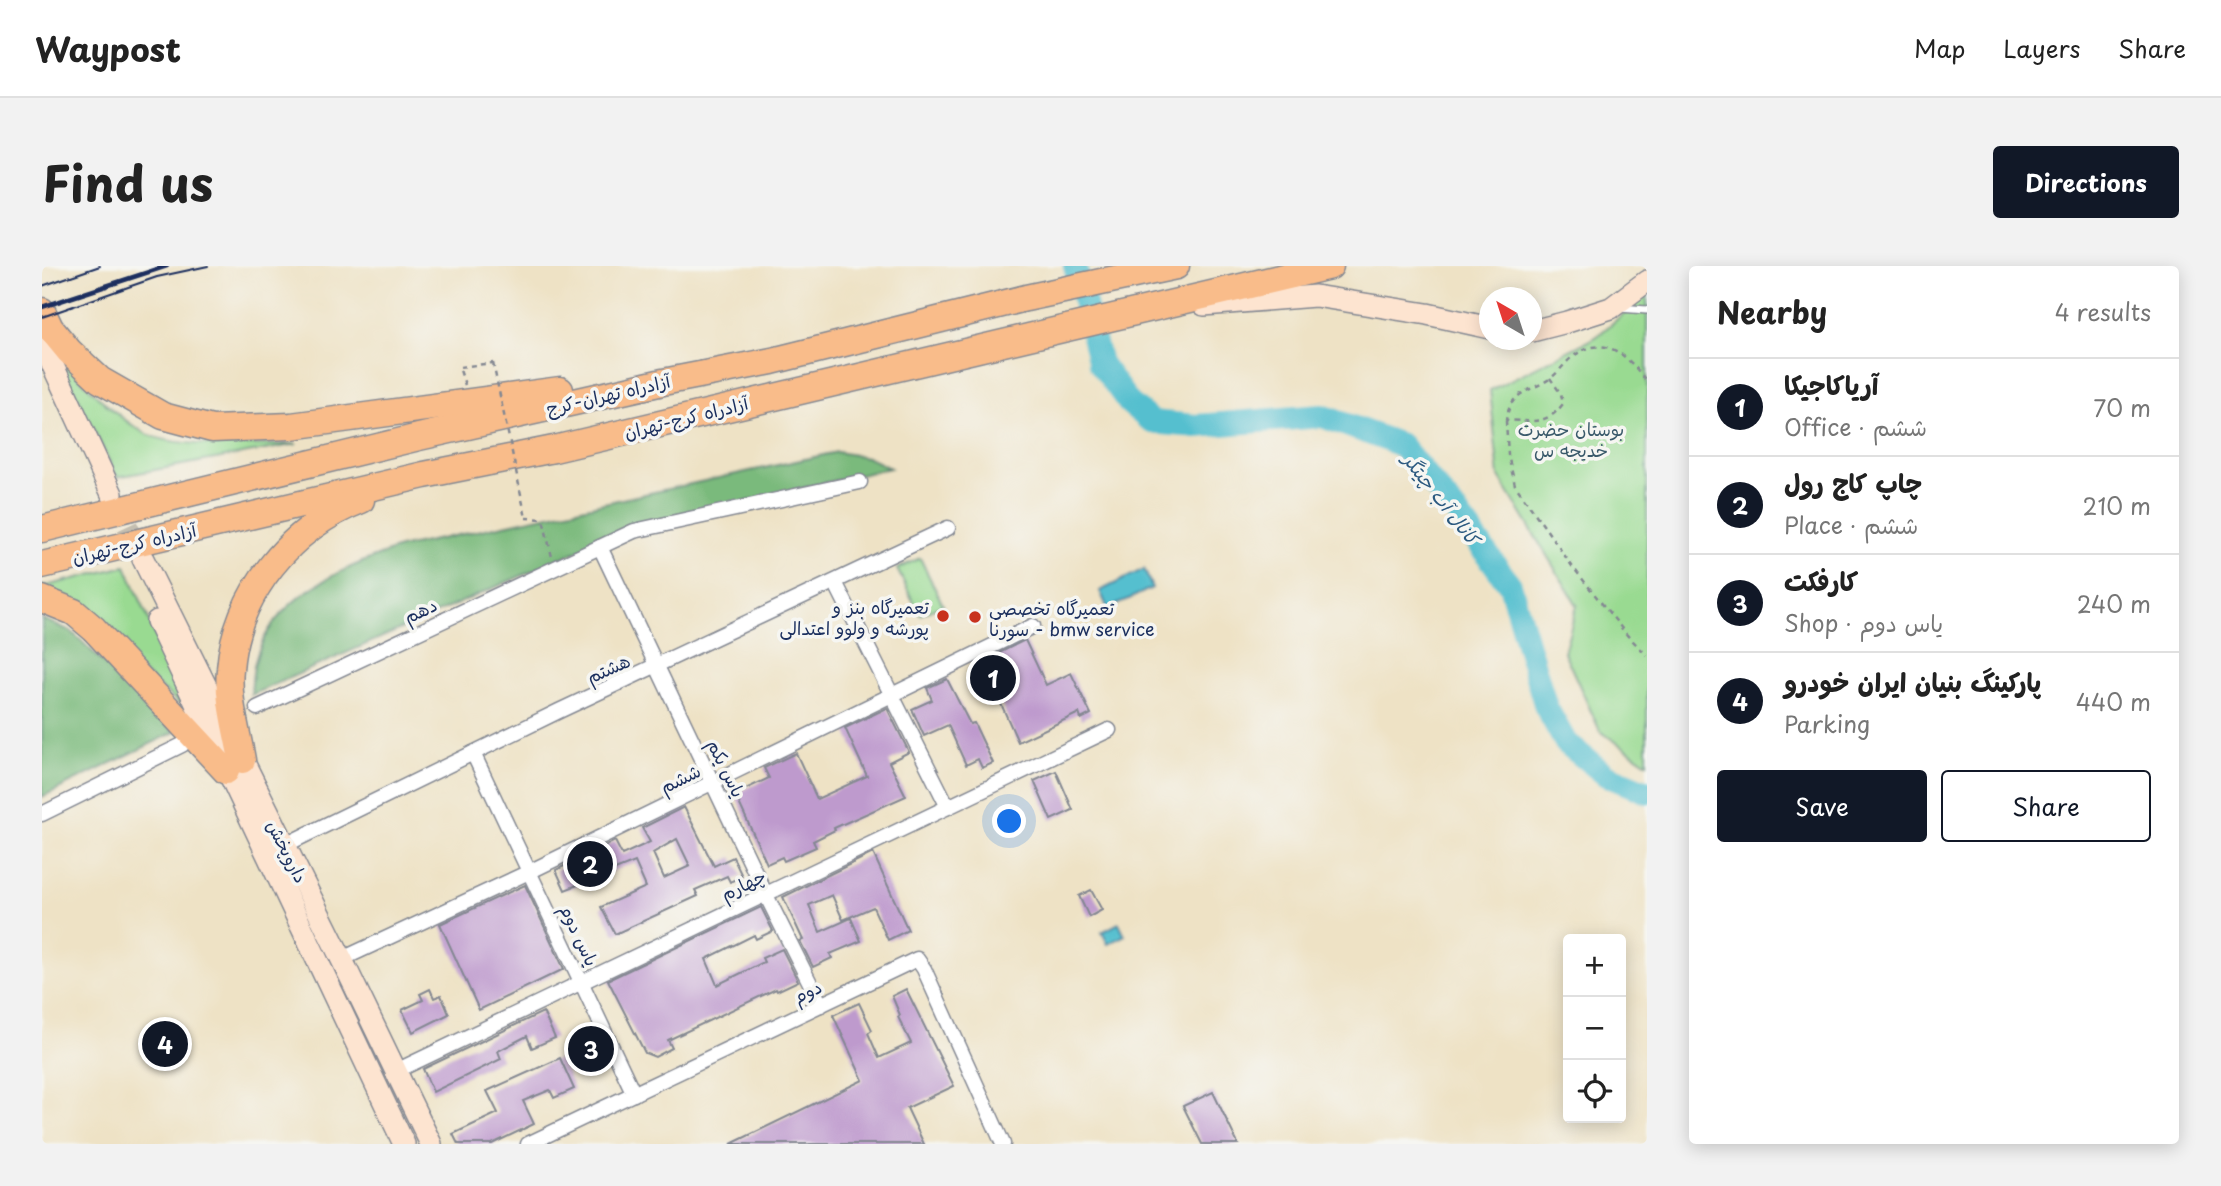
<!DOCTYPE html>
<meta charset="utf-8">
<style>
body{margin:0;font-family:"Playpen Sans","Playpen Sans Arabic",sans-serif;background:#f2f2f2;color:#222}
.controls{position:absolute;right:21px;bottom:21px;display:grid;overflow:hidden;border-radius:7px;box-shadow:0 4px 18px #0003}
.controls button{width:63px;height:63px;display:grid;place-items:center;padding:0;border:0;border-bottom:2px solid #e0e0e0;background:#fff;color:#222;font:35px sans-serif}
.compass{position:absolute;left:1437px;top:21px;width:63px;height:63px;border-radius:50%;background:#fff;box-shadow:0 4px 18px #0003;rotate:321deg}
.you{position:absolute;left:968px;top:556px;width:24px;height:24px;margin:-18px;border:5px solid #fff;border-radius:50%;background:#1a73e8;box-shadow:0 0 0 10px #1a73e833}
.badge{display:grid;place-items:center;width:46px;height:46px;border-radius:50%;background:#111827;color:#fff;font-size:23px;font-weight:700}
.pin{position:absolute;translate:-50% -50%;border:4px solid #fff;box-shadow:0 2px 7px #0006}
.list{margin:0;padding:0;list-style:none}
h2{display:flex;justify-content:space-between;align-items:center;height:91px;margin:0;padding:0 28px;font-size:30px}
h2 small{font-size:23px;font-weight:400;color:#767676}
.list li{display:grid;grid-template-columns:46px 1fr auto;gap:21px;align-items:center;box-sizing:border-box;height:98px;padding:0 28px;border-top:2px solid #e0e0e0}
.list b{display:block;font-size:26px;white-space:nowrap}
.list p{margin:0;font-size:23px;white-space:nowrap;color:#767676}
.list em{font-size:23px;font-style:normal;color:#767676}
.actions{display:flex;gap:14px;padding:21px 28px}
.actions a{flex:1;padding:16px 0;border:2px solid #111827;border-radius:7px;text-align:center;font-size:24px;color:#111827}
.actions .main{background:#111827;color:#fff}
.icon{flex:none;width:38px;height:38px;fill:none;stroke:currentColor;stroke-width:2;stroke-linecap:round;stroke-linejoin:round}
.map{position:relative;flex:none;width:1605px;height:878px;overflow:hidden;border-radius:7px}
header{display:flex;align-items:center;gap:42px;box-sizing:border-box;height:98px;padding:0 35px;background:#fff;border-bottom:2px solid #e0e0e0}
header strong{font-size:33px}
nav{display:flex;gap:38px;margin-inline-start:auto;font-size:24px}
.intro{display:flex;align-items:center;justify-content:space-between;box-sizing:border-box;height:168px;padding:0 42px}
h1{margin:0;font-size:49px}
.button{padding:18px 32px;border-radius:7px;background:#111827;color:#fff;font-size:24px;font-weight:700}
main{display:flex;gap:42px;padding:0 42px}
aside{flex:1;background:#fff;border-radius:7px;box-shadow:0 4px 18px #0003}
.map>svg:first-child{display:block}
.green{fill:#99da91;stroke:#5a8478;stroke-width:2}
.forest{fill:#7aba7b;stroke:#4a746c;stroke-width:2}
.water{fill:#54bfcf;stroke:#387796;stroke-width:2}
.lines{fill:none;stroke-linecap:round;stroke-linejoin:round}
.river{stroke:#54bfcf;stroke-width:24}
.building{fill:#be9acd;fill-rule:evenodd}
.secondary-tunnel{stroke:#c4beb0;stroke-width:21;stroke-dasharray:21 10;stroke-linecap:butt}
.lane-casing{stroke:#848892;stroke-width:10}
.street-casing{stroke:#848892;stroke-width:17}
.secondary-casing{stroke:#848892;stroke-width:24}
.highway-casing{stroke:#848892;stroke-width:29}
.path{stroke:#848892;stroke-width:2.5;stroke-dasharray:5 5;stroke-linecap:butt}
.lane{stroke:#fff;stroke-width:7}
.street{stroke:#fff;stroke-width:14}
.secondary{stroke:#fde4d0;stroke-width:21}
.highway{stroke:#f9bc8a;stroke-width:26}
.tram{stroke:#1b2f5e;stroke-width:2}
.rail{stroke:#1b2f5e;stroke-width:4.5}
.path-bridge{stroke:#848892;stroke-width:2.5;stroke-dasharray:5 5;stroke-linecap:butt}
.poi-dot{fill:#c8321e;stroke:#f6f6f2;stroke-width:2.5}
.labels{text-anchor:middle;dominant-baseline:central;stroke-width:7;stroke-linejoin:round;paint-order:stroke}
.street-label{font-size:18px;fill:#1b2f5e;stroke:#f6f6f2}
.park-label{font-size:18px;fill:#3a5a6b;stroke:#f6f6f2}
.poi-label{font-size:18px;fill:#1b2f5e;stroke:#f6f6f2;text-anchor:end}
.water-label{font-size:19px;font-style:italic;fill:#2c5a80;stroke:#f6f6f2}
</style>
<header>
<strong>Waypost</strong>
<nav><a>Map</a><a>Layers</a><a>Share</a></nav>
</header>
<div class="intro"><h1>Find us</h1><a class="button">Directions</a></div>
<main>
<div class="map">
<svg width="1605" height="878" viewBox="0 0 1605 878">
<rect width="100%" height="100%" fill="#f6f6f2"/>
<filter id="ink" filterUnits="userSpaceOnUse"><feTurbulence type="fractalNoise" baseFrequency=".0143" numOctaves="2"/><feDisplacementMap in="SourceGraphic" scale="14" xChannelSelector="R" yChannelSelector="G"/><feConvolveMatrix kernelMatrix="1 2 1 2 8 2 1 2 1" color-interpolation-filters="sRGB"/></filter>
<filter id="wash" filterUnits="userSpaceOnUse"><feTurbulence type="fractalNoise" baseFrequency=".00686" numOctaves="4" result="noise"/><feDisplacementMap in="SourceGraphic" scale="28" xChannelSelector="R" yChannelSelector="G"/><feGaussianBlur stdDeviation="1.57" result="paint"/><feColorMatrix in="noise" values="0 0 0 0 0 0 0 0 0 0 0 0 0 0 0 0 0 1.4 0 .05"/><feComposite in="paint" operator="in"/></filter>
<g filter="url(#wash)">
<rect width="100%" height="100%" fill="#eee2c5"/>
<g class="green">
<path d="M1605,28V497L1558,465L1522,386L1535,339L1457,211L1448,124L1554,71Z"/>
<path d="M13,86C40,114 67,146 101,166C130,184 218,178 255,178L75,211Z"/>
<path d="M878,292L901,339L878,349L855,303Z"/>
<path d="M84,300L145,444L0,321Z"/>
</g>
<g class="forest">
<path d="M795,186L825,191L848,202L730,229L556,276L209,429C210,418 210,407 213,396C230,330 299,303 357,282Z"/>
<path d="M0,353L29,365L133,466L0,531Z"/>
</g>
<g class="water">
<path d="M1102,303L1110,322L1066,343L1058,325Z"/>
<path d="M1077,657L1083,669L1066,678L1060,666Z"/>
</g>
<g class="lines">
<path class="river" d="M1033,0L1058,97L1087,137L1110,156L1154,160L1280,150L1359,179L1414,246L1468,319L1504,441L1524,477L1564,509L1605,526"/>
</g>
<g id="blocks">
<g class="building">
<path d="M983,374L1004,419L1029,407L1049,448L1039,453L1037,447L976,476L956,431L951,433L935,398Z"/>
<path d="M905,413L928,458L932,457L951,497L940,502L936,493L924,499L906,459L882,470L870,443L890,434L885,422Z"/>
<path d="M845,442L867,486L847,496L864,530L792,562L793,564L771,575L774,581L742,595L740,591L725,598L693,528L727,512L722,502L754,487L775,533L825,510L803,462Z"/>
<path d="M1014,505L1031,544L1009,554L992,515Z"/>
<path d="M642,541L672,600L691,591L700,610L688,616L685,610L653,624L656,630L573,668L559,641L604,621L593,596L523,624L514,604L573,575L580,589L608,576L600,562ZM635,573L648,600L622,612L611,587Z"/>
<path d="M831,587L866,664L846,674L831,641L801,654L790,629L767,639L778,666L809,652L819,675L788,688L790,692L771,701L758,675L761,674L741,631Z"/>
<path d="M483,619L522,703L437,744L398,658Z"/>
<path d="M1049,624L1060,644L1047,651L1037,630Z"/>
<path d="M719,641L731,665L714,673L712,669L664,693L675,719L722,696L720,692L740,683L756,715L735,725L734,723L626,774L630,782L613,791L603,787L566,714Z"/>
<path d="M388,723L392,732L399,729L407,748L371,766L360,744L381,734L378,728Z"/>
<path d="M864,723L912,820L865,842L882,878H689L821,814L791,749L817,737L830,764L826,767L837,792L869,777L856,751L858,749L850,730Z"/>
<path d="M501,746L513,772L490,782L485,770L456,785L459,793L391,826L381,803Z"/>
<path d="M518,792L532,823L512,832L508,824L481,835L492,858L450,878H416L411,868L456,847L445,825Z"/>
<path d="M1171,826L1196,878H1160L1141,840Z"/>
</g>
</g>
</g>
<g filter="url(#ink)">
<use href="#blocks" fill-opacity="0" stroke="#848892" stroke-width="2"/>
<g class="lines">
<path class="secondary-tunnel" d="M72,232L100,291"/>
<defs>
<path id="lane" d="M1577,42L1605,44"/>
<g id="street">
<path d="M558,281L724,629L779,739"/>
<path d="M793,316L906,541"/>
<path d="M215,442L592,265L818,216"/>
<path d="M431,487L592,828"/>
<path d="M0,548L140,479"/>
<path d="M243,579L517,445L906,262"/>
<path d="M300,693L487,606L991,360"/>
<path d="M352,806L1067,464"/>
<path d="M486,878L875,693L882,703L961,878"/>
</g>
<g id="secondary">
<path d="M1162,39L1273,30L1385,48L1448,62"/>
<path d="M1490,65L1525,56L1569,42L1605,15"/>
<path d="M0,76L70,228"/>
<path d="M101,293L305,704L389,878"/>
<path d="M115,355L362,878"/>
</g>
<g id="highway">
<path d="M0,45L8,62L27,85L58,114L121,150L170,163L249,160L518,124"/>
<path d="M0,263L377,171L621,116L730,95L984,32L1134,0"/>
<path d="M0,299L382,209L512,183L1288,0"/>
<path d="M0,333L32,346L52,363L184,505"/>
<path d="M200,494C195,465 185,432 188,403C194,327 249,261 319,234"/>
</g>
</defs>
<use href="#lane" class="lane-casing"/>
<use href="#street" class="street-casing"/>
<use href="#secondary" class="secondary-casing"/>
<use href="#highway" class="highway-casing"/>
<g class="path">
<path d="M1508,112L1519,128L1521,138C1504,160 1489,155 1464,154C1469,124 1487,127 1509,112C1518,105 1524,95 1533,89C1565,67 1586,91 1605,116"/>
<path d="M423,119L417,101L451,97"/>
<path d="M1464,155L1466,189L1473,219L1530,300L1585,369L1605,389"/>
<path d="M484,252L501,253L510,291"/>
</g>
<use href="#lane" class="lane"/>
<use href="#street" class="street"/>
<use href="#secondary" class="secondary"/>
<use href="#highway" class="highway"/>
<g class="tram">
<path d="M0,20L58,0"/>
<path d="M0,51L115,11L166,0"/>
</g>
<path class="rail" d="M0,41L125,0"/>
<path class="path-bridge" d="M451,97L484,252"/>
</g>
</g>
<g class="poi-dot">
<circle cx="901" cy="350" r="7"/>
<circle cx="933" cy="351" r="7"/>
</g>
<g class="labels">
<g class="street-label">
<text transform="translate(566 128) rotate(-13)">آزادراه تهران-کرج</text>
<text transform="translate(644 151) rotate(-14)">آزادراه کرج-تهران</text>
<text transform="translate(92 277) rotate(-13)">آزادراه کرج-تهران</text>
<text transform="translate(378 344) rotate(-25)">دهم</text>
<text transform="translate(566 402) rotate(-24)">هشتم</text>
<text transform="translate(685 502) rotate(64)">یاس یکم</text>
<text transform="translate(638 512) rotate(-26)">ششم</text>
<text transform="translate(246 585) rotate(63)">داروپخش</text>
<text transform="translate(701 618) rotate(-26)">چهارم</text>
<text transform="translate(538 669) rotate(65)">یاس دوم</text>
<text transform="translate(765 725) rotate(-26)">دوم</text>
</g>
<g class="park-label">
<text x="1529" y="162">بوستان حضرت<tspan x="1529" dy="21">خدیجه س</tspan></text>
</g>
<g class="poi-label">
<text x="887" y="340">تعمیرگاه بنز و<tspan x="887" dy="21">پورشه و ولوو اعتدالی</tspan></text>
<text x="947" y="341" text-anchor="start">تعمیرگاه تخصصی<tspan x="947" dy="21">سورنا - bmw service</tspan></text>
</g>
<g class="water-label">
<text transform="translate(1400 232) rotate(52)">کانال آب چیتگر</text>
</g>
</g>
</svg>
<div class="controls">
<button>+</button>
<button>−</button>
<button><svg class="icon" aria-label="locate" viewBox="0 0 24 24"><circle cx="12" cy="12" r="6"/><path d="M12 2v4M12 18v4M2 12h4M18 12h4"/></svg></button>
</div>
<svg class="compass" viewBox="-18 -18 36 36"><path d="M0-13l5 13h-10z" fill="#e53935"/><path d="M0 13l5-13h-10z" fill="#767676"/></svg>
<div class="you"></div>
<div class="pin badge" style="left:951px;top:412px">1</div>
<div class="pin badge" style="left:548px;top:598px">2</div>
<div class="pin badge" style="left:549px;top:783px">3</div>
<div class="pin badge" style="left:123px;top:778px">4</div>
</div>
<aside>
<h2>Nearby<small>4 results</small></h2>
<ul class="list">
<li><span class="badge">1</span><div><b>آریاکاجیکا</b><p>Office · ششم</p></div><em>70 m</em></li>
<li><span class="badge">2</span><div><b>چاپ کاج رول</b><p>Place · ششم</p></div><em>210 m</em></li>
<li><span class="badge">3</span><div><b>کارفکت</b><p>Shop · یاس دوم</p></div><em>240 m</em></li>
<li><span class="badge">4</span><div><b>پارکینگ بنیان ایران خودرو</b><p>Parking</p></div><em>440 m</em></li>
</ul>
<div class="actions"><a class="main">Save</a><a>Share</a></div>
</aside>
</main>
